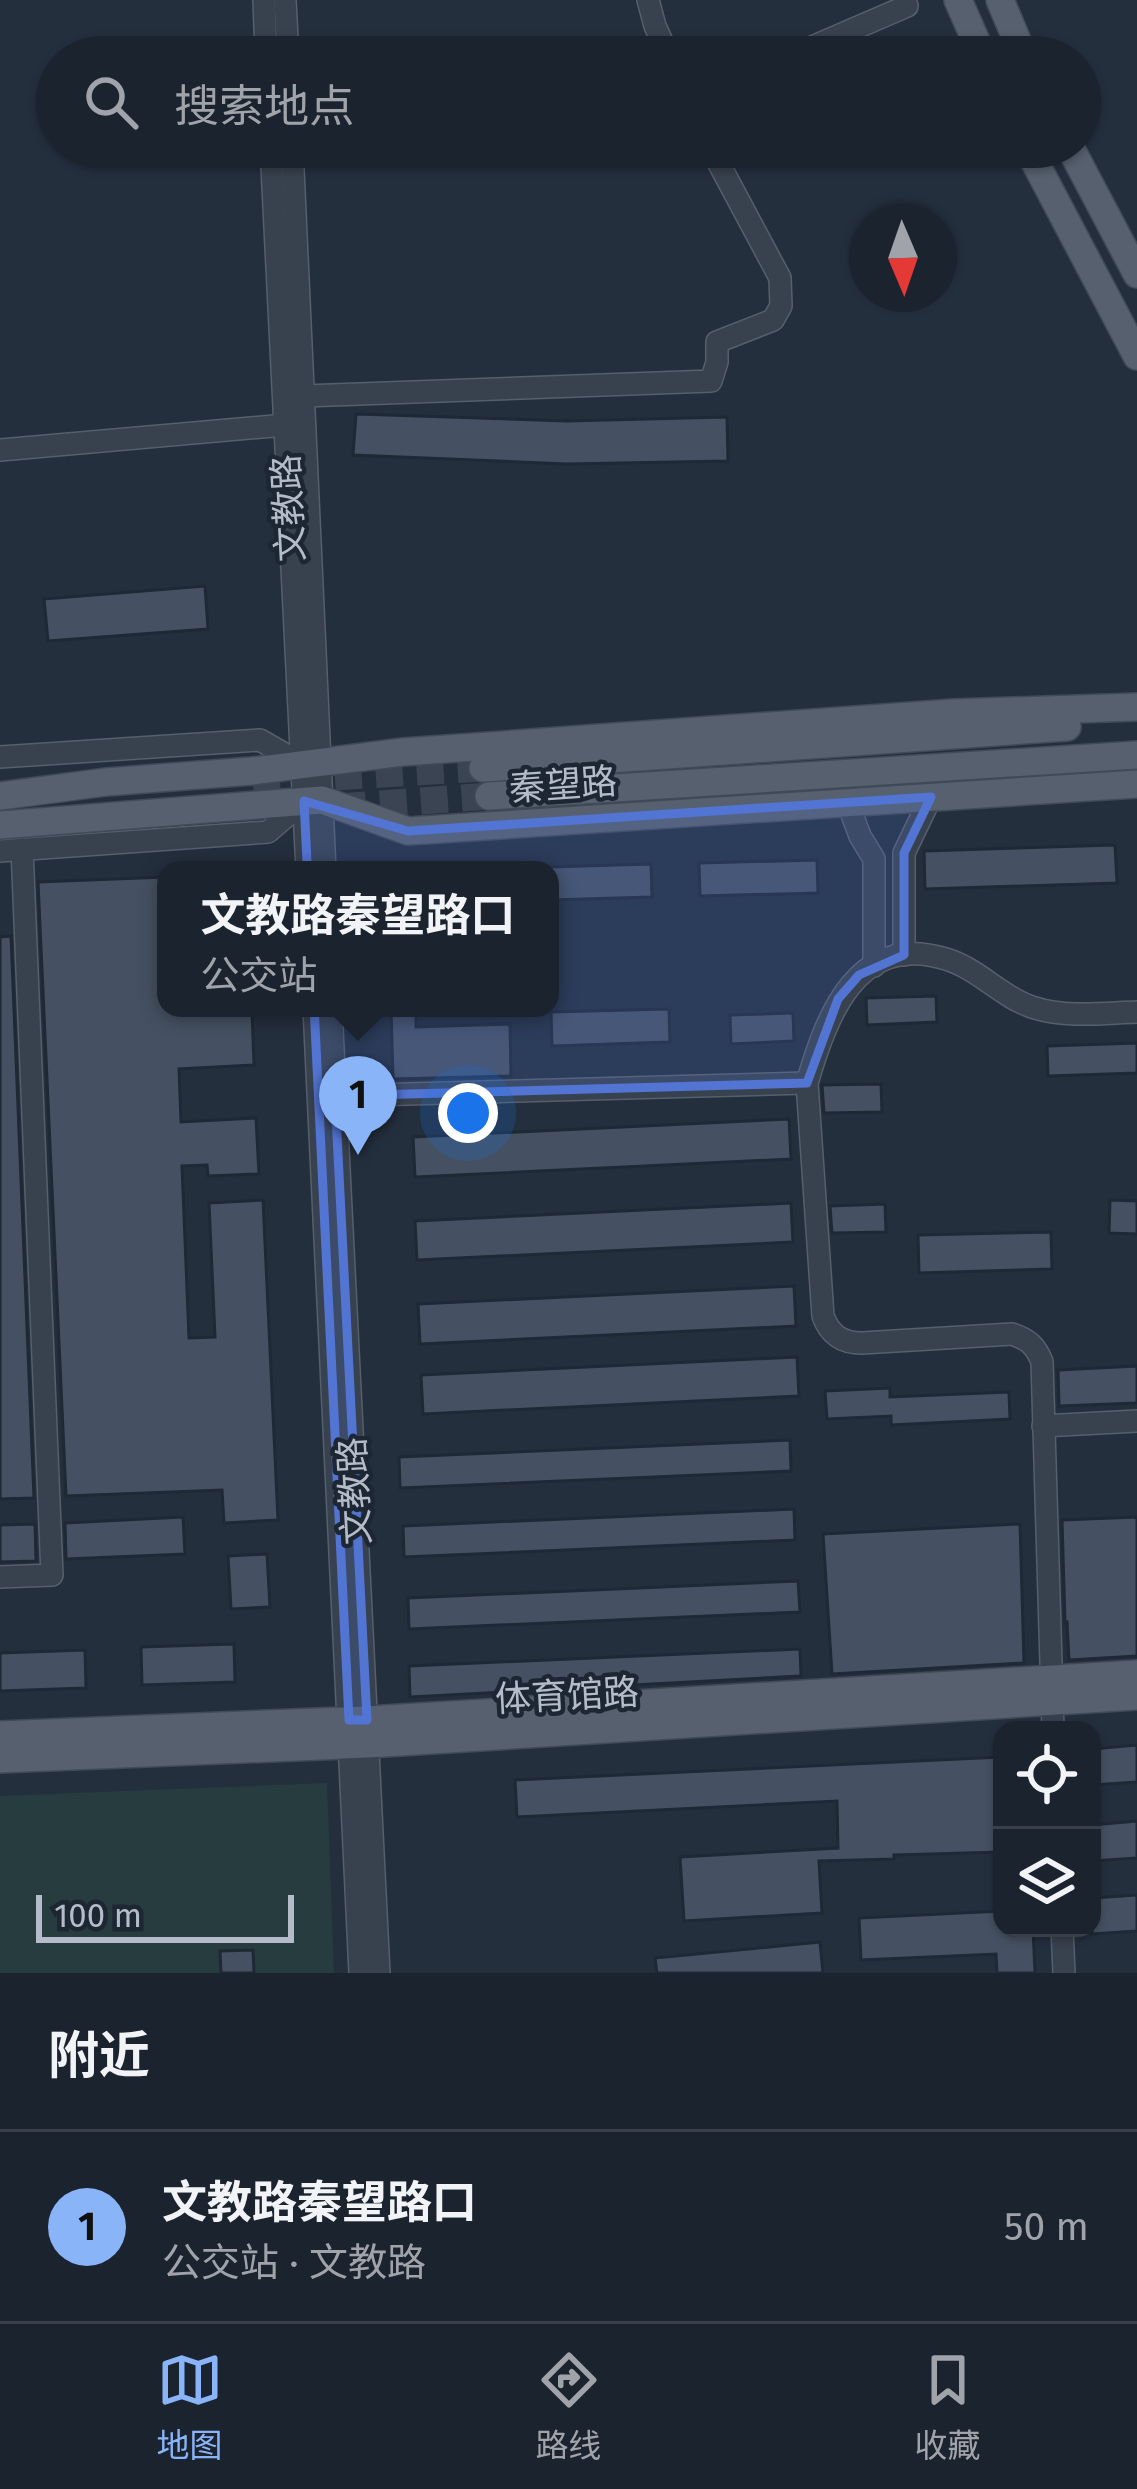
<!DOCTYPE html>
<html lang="zh">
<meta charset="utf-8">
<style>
body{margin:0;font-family:"Fira Sans","Noto Sans SC",sans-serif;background:#242b36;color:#f1f3f6}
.controls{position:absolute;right:36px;bottom:36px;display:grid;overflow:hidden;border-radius:24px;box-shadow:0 3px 9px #0004}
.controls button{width:108px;height:108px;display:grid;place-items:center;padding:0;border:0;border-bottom:3px solid #39404a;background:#1b232e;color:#f1f3f6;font:60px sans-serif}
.compass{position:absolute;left:849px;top:204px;width:108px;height:108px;border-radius:50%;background:#1b232e;box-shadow:0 3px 9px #0004;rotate:178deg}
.scale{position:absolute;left:36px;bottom:30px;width:258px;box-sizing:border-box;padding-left:12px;border:6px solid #b4bcc9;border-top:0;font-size:33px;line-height:42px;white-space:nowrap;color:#b4bcc9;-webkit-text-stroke:9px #1d2633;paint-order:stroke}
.you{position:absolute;left:468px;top:1113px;width:42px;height:42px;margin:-30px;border:9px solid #fff;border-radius:50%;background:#1a73e8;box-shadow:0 0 0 18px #1a73e833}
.badge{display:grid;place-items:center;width:78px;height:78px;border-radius:50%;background:#8ab4f8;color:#111;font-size:39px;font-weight:700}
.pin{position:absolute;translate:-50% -99px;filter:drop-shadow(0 3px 6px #0008)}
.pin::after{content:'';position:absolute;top:63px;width:42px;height:36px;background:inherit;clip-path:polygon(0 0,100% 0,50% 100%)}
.popup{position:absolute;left:157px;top:861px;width:402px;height:156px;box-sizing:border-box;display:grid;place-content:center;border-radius:24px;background:#1b232e;filter:drop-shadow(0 3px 9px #0005);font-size:39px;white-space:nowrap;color:#a0a4aa}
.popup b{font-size:45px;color:#f1f3f6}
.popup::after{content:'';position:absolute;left:50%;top:100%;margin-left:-24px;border:24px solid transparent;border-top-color:#1b232e}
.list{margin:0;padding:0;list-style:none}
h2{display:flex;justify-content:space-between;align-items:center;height:156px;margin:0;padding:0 48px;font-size:51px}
h2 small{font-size:39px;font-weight:400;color:#a0a4aa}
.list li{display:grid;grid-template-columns:78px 1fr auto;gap:36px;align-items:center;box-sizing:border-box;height:192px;padding:0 48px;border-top:3px solid #39404a}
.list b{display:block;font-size:45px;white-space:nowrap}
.list p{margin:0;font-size:39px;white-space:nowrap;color:#a0a4aa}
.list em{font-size:39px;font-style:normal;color:#a0a4aa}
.icon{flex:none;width:66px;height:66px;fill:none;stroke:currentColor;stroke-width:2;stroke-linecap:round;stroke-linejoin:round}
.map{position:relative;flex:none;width:1137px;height:1973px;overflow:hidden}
.search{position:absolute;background:#1b232e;box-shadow:0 3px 9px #0004;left:36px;right:36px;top:36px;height:132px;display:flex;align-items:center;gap:30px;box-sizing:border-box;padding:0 42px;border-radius:66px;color:#a0a4aa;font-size:45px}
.sheet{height:348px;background:#1b232e}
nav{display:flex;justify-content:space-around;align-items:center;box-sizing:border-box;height:168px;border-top:3px solid #39404a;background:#1b232e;font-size:33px;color:#a0a4aa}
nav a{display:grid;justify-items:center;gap:6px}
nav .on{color:#8ab4f8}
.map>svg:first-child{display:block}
.park{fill:#263c3f}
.building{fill:#455162;stroke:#1f2835;stroke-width:3}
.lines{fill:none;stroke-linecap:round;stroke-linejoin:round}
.major-tunnel{stroke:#3a4453;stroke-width:27;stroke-dasharray:27 14;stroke-linecap:butt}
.minor-casing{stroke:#565f6c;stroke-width:24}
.major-casing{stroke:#414a57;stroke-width:30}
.minor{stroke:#38414e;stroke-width:21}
.major{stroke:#56606e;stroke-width:27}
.marked{fill:#5274d3;fill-opacity:0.2;stroke:#5274d3;stroke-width:9;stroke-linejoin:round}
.labels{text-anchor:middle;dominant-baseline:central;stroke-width:9;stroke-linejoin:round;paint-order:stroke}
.street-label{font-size:36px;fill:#b4bcc9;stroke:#1d2633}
</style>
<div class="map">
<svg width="1137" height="1973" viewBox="0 0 1137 1973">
<rect width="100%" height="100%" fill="#242f3e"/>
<path class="park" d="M327,1783L334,1973H0V1796Z"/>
<g class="building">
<path d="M356,414L567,421L727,417L728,461L567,464L353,455Z"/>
<path d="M205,586L208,629L48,641L44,599Z"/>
<path d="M1115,845L1117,883L925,889L924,851Z"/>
<path d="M817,860L818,893L700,896L699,863Z"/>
<path d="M651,864L652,897L550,900V867Z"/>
<path d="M166,877V1008H176V1013L252,1010L254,1065L179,1069L181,1122L256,1118L259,1174L208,1176L207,1165L182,1166L189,1338L215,1337L209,1203L263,1200L278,1520L224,1523L222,1490L66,1496L38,882Z"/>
<path d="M11,936L34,1498L0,1499V937Z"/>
<path d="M936,996L937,1022L867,1025L866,998Z"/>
<path d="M391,1008H416V1027L510,1024L511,1076L393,1079Z"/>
<path d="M669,1009L670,1042L552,1046L551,1012Z"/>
<path d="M793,1013L794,1041L731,1044L730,1015Z"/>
<path d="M1137,1043V1073L1048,1076L1047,1046Z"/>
<path d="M881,1084L882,1112L824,1113L822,1085Z"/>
<path d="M789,1119L791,1159L415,1177L413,1137Z"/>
<path d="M1110,1200L1137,1201V1234L1109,1233Z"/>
<path d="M791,1203L793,1242L417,1260L415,1221Z"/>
<path d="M885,1204L886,1232L832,1233L830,1206Z"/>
<path d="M1051,1232L1052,1269L919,1273L918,1235Z"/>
<path d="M794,1286L796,1326L420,1344L418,1304Z"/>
<path d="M797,1357L799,1396L423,1414L421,1375Z"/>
<path d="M1137,1366V1403L1059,1406L1058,1370Z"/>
<path d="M890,1388V1397L1009,1392L1010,1419L891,1425V1416L827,1419L825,1391Z"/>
<path d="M790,1440L791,1471L400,1488L399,1457Z"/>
<path d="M794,1509L795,1540L404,1557L403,1526Z"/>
<path d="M183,1517L185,1554L66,1559L65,1523Z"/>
<path d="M1137,1517V1656L1069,1660L1067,1622L1065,1623L1062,1520Z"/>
<path d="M35,1524L36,1561L0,1562V1525Z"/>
<path d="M1020,1524L1024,1663L832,1674L823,1534Z"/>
<path d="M267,1554L270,1607L231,1609L228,1556Z"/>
<path d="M798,1581L800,1612L409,1629L408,1598Z"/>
<path d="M234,1644L235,1682L142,1685L141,1647Z"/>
<path d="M800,1649L801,1676L410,1697L409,1666Z"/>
<path d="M85,1650L86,1688L0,1691V1653Z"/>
<path d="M1137,1745V1782L1092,1785V1749Z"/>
<path d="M1002,1757V1852L894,1855V1859L819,1861L822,1913L684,1921L680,1857L838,1848L837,1801L517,1817L515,1780Z"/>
<path d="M1137,1821V1858L1092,1861V1825Z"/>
<path d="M1137,1895V1931L1092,1934V1898Z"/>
<path d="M1002,1911V1928H1033L1035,1973H997L996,1954L861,1960L859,1918Z"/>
<path d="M820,1942L823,1973H657L655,1958Z"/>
<path d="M253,1950L254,1973H221L220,1951Z"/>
</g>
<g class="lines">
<g class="major-tunnel">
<path d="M253,782L483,768"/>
<path d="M339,807L489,796"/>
</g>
<defs>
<g id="minor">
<path d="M264,0L266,57"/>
<path d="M285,0L288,57"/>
<path d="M648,0L655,26L669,57"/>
<path d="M789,57L907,6L904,0"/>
<path d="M271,147L307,870"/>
<path d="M292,147L325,870"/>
<path d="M304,396L711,381L717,362V342L773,320L781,306L780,278L710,147"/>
<path d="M0,450L285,425"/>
<path d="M0,757L260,740L302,764"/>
<path d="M847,801L860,836L874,859V966"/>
<path d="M0,851L268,832L304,801"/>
<path d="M904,955V853L931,797"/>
<path d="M314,1008L360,1973"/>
<path d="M331,1008L379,1973"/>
<path d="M335,1096L807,1083"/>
<path d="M1043,1426L1137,1421"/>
<path d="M0,1577L52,1575L22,849"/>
<path d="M1053,1730L1042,1362C1036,1346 1028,1339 1012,1334L862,1343C842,1343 830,1335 823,1316L807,1083C827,1015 857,932 946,959C979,969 1002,998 1035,1008C1067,1018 1104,1013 1137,1012"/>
<path d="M1062,1928L1064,1973"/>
</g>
<g id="major">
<path d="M958,0L983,57"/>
<path d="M1000,0L1024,57"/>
<path d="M1027,147L1137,356"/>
<path d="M1070,147L1137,274"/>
<path d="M483,768L1067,727"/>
<path d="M0,796L106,782L252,771L403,752L953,713L1137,707"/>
<path d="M489,796L1137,755"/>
<path d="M0,825L322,800L408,831L1137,784"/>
<path d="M0,1735L367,1720L1137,1674"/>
<path d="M0,1759L368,1744L1137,1696"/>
</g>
</defs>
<use href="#minor" class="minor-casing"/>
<use href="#major" class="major-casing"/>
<use href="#minor" class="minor"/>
<use href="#major" class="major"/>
</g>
<path class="marked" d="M931,797L904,853V955L859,975L838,999L807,1083L335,1096L367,1720H349L304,801L408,831Z"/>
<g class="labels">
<g class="street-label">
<text transform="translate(289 508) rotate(-93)">文教路</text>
<text transform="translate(563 785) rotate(-4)">秦望路</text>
<text transform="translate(355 1491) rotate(-93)">文教路</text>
<text transform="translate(567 1696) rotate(-3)">体育馆路</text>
</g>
</g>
</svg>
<div class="controls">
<button><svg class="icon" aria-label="locate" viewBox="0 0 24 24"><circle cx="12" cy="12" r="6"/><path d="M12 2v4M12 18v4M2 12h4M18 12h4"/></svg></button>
<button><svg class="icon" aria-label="layers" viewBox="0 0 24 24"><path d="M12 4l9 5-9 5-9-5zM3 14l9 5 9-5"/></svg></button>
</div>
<svg class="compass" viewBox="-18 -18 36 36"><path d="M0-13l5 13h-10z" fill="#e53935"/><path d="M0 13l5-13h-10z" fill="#a0a4aa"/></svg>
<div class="scale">100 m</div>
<div class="you"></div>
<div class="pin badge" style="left:358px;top:1155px">1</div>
<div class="popup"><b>文教路秦望路口</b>公交站</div>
<div class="search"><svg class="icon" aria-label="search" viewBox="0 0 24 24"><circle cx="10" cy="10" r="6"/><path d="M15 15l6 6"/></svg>搜索地点</div>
</div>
<section class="sheet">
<h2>附近<small></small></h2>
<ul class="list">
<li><span class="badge">1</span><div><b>文教路秦望路口</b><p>公交站 · 文教路</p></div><em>50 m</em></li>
</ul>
</section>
<nav>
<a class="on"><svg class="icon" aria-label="map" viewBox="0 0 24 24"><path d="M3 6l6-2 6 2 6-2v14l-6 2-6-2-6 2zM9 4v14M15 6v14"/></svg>地图</a>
<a><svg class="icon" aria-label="directions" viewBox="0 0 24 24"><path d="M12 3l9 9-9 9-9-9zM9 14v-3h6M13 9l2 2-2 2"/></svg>路线</a>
<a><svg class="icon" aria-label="saved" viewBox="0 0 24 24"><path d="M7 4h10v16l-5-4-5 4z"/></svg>收藏</a>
</nav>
